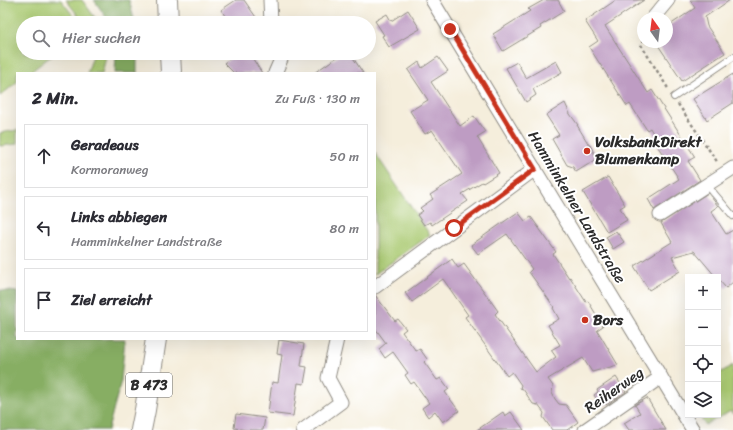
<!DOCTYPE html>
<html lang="de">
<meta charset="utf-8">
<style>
body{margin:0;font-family:Sriracha,sans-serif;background:#f7f7f7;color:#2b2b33}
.controls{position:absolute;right:12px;bottom:12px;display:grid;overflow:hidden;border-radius:0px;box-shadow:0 4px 16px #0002}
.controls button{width:36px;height:36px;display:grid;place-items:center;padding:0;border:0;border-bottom:1px solid #e1e1e2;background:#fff;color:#2b2b33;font:20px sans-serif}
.compass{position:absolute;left:637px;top:12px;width:36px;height:36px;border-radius:50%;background:#fff;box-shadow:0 4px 16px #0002;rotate:346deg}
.stop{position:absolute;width:12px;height:12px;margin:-9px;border:3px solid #c8321e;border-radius:50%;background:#fff}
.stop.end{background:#c8321e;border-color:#fff;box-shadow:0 1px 4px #0008}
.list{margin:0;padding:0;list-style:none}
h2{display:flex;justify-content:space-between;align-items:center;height:52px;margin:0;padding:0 16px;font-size:17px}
h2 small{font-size:13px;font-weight:400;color:#7c7c81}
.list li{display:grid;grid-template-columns:26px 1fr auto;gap:12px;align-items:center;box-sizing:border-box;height:64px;margin:0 8px 8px;padding:0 8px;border:1px solid #e1e1e2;border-radius:0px}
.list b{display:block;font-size:15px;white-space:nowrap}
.list p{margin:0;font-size:13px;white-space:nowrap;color:#7c7c81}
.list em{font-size:13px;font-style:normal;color:#7c7c81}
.icon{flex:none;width:22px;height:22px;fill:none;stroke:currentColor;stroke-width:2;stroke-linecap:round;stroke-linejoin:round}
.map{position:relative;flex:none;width:733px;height:430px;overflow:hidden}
.search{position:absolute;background:#fff;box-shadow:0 4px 16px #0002;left:16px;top:16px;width:360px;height:44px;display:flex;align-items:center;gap:10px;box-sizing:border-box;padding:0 14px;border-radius:22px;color:#7c7c81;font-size:15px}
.panel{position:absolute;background:#fff;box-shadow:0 4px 16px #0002;left:16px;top:72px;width:360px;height:268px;border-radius:0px}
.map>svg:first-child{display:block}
.green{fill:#aaca72;stroke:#6a7a4e}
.forest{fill:#87ae64;stroke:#596c48}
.building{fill:#be9cc3}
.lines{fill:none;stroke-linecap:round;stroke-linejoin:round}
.service-casing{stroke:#908c84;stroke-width:8}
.minor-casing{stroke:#908c84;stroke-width:15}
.primary-casing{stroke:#908c84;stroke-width:22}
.path{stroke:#908c84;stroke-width:2.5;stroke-dasharray:3 3;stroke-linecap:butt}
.service{stroke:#fff;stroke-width:6}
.minor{stroke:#fff;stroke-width:13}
.primary{stroke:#fff;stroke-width:20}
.route{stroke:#c8321e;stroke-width:5}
.poi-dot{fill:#c8321e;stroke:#fff;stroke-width:1.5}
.labels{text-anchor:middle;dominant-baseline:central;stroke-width:4;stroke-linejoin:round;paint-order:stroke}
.shield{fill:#fff;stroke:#6b6b6b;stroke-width:1}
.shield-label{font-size:14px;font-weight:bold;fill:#2b2b2b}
.poi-label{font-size:15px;font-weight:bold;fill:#2b2b2b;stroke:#fff;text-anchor:start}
.street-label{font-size:15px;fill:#2b2b2b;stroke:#fff}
</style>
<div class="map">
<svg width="733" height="430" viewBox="0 0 733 430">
<rect width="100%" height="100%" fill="#fff"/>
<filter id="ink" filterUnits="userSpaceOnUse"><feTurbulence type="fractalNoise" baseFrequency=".025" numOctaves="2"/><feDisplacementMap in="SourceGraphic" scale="8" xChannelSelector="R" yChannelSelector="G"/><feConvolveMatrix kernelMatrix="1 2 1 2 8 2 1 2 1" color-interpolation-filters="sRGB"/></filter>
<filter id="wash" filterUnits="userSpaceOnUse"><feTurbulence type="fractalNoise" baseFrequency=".012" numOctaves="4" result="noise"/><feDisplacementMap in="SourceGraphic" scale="16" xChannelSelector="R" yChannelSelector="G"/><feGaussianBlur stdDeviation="0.9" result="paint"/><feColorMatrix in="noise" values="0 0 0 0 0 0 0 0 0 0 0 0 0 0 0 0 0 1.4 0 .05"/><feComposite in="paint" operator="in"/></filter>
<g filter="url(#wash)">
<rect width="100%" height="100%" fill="#f5eedc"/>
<g class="green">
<path d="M0,0H61L79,23H23V53H55L29,73H17V82L0,96Z"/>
<path d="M66,0H82L99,23H84Z"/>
<path d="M93,53H106L105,61L102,73H87L92,59Z"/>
<path d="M17,130V144L0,146V133Z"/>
<path d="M375,153L430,235L375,274Z"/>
<path d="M733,365V415L731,411L705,425L699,415H718V374Z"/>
</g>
<g class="forest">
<path d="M94,0H129L135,23H110Z"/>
<path d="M116,53H137V73H115Z"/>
<path d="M0,290L17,292V339H125L121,381L108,430H0Z"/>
</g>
<g id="blocks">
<g class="building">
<path d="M236,0H244L260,23H230L221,10Z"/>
<path d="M544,0H558L564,11L540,26L541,28L503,51L493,34L530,11L528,9Z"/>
<path d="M616,0H644L605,26L648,93L652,90L695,157L688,161L700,180L654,210L648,199L679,179L658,147L660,146L650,128L647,130L630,104L627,106L589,47L598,41L585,21Z"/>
<path d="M690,0H730L705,17L707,26L725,53L682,81L656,42H667V27L695,8Z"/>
<path d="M408,10L420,29L389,47L382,36L384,35L375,21L387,14L391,21Z"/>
<path d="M238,53H249L262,73H234L224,63Z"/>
<path d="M343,53H350L363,73H314Z"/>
<path d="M438,57L448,71L431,82L460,126L474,116L485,132L477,137L499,173L483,183L482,182L462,194L468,201L432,225L430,222L424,225L417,215L423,211L420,208L433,199L430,195L462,174L432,130L425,134L410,111L428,100L408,70L419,62L422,68Z"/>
<path d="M556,61L562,72L533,89L536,95L526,102L506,68L517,62L526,78Z"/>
<path d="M733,74V103L707,120L693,99Z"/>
<path d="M565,103L570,114L578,125H577L589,145H590L597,159L576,172L573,167L567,165L552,139L559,135L546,115Z"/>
<path d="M608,177L625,205L620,208L627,220L607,232L583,192Z"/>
<path d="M708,193L718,206L711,211L726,234L733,230V282L726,288L718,279V277H716L694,251L672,257L680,271L649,290L634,266L672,242L661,223Z"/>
<path d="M518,212L525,221L531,217L556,252L553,254L569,278L570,277L586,302L588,301L603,326L597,330L618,365L592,372L583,358L548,379L553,386L552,393L555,399L559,404L566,405L578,422L567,430H552L543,417L544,413L538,405L533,404L523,389L520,388L521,385L512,372L507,376L465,317L468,315L443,279L412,302L405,293L452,259L458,268L464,264L498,311L495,314L536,372L556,357L551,350L560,345L548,325L559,319L553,308L554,307L529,272L532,269L507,234L478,254L471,245Z"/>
<path d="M616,231L624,242L613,249L606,237Z"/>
<path d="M375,295L395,321L398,319L406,329L402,332L416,351L420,349L427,359L424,362L437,380L441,378L449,389L445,392L459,411L443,422L435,411L428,417L422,408L429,403L414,382L411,384L405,375L408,373L393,352L385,358L379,349L386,343L375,328Z"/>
<path d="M279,340L304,344L301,366L307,367L304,384L298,383L293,416L268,413L272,382L278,383L282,355L277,354Z"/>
<path d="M616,377L626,392L606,405L603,401L599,403L594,395L598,392L597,390Z"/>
<path d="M647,398L660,420L666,430H629L624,423L640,413L635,405Z"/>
<path d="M503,412L505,416L511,412L524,430H477Z"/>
<path d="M236,414L265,418L263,430H246L234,428Z"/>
</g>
</g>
</g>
<g filter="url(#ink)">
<use href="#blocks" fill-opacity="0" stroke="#908c84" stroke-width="1"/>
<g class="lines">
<defs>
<g id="service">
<path d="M674,97L733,57"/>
<path d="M707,185L733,216"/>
</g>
<g id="minor">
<path d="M270,0L271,23"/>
<path d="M432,0L693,430"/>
<path d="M653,18L668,0"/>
<path d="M275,73L282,57L281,53"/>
<path d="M660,215L733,168"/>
<path d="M375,287L535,169"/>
<path d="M303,430L341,402L328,378L337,339"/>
<path d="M585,430L661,377"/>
</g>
<g id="primary">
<path d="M167,0L168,23"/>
<path d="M170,53L171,73"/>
<path d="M141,430L145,410L156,339"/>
</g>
</defs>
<use href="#service" class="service-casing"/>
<use href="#minor" class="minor-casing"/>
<use href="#primary" class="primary-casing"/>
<g class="path">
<path d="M643,39L641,45L669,90"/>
<path d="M678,104L718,163"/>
</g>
<use href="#service" class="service"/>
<use href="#minor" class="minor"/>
<use href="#primary" class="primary"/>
</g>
</g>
<g class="lines" filter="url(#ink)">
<path class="route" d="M450,29L535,169L454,228"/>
</g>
<g class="poi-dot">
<circle cx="587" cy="151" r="4"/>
<circle cx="585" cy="320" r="4"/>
</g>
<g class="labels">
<rect class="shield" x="126" y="373" width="46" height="24" rx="3"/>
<g class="shield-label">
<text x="149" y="385">B 473</text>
</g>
<g class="poi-label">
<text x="595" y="142">VolksbankDirekt<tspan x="595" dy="17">Blumenkamp</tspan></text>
<text x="593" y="320">Bors</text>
</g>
<g class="street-label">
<text transform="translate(577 207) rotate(59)">Hamminkelner Landstraße</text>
<text transform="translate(614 390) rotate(-35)">Reiherweg</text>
</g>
</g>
</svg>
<div class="controls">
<button>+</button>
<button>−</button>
<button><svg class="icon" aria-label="locate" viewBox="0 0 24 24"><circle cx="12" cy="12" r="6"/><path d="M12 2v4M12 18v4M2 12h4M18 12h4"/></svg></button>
<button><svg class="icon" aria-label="layers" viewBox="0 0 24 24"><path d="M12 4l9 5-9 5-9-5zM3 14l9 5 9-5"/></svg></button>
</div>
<svg class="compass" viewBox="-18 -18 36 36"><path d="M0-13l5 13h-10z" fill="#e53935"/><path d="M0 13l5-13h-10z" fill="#7c7c81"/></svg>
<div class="stop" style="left:454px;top:228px"></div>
<div class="stop end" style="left:450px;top:29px"></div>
<div class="search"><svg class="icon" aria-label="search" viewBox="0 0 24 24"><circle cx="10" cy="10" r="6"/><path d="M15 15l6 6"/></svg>Hier suchen</div>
<section class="panel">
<h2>2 Min.<small>Zu Fuß · 130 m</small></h2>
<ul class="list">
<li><svg class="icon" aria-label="ahead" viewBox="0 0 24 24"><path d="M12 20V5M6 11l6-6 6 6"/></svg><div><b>Geradeaus</b><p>Kormoranweg</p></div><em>50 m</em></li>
<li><svg class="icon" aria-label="left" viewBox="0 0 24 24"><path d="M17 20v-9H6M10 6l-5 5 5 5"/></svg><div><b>Links abbiegen</b><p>Hamminkelner Landstraße</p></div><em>80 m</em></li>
<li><svg class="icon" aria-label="arrive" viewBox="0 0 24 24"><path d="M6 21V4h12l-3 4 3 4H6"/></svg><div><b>Ziel erreicht</b></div></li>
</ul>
</section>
</div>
